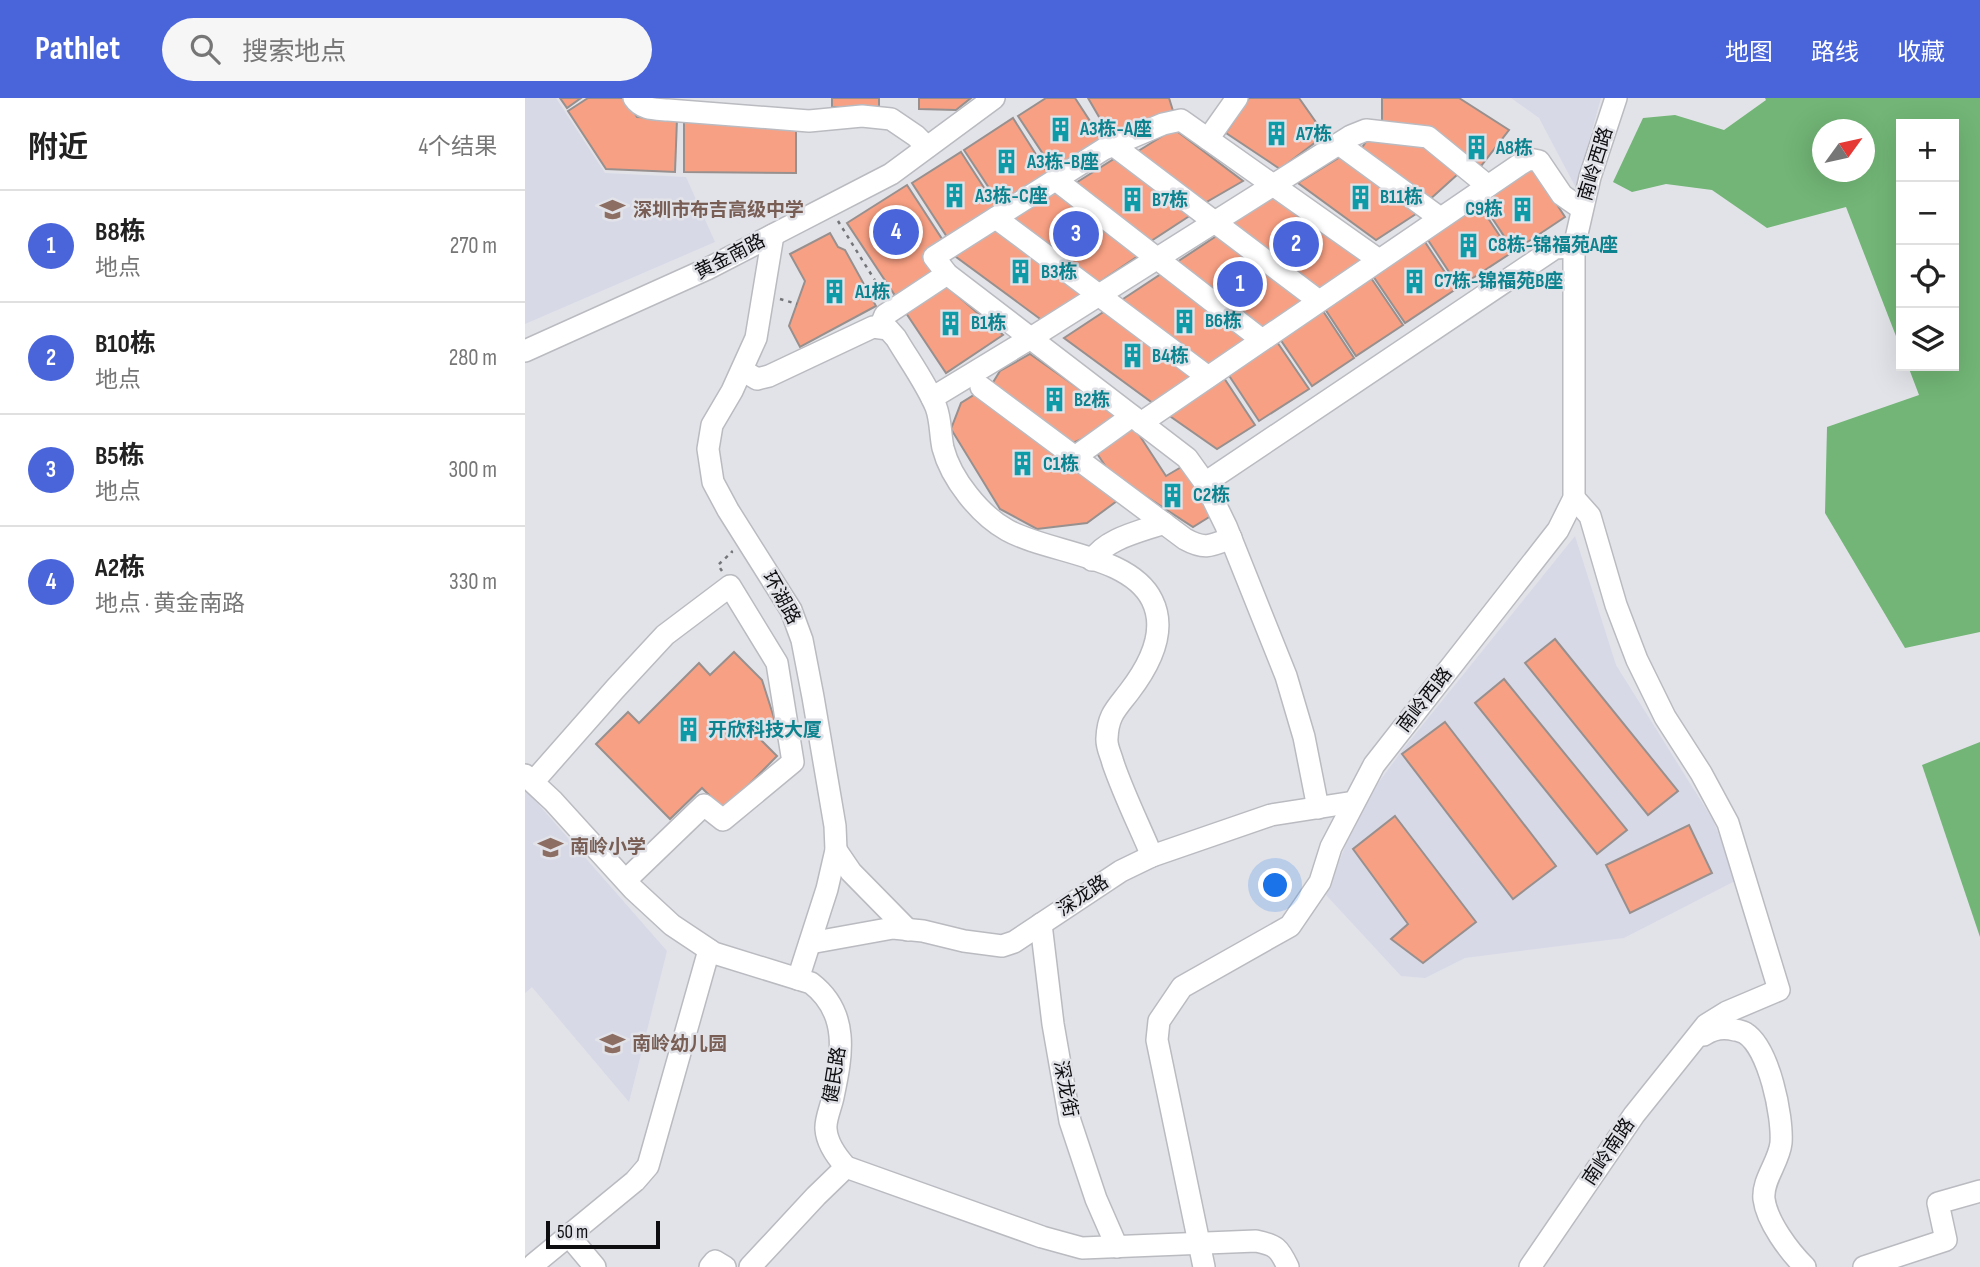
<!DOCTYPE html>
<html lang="zh">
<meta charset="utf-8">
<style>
body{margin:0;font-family:"Sofia Sans Condensed","Noto Sans SC",sans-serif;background:#f6f6f6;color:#222}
.controls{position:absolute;right:21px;top:21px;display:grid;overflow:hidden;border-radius:0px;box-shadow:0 7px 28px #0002}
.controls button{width:63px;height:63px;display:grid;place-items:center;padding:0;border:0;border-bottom:2px solid #e0e0e0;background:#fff;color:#222;font:35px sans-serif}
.compass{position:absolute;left:1287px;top:21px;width:63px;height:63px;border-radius:50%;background:#fff;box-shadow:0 7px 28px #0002;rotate:57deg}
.scale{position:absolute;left:21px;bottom:18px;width:114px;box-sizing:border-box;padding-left:7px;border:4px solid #0e0e10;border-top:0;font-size:19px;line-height:24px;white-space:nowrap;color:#0e0e10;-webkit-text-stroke:5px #e2e3e9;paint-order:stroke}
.you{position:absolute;left:751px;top:788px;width:24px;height:24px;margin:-18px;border:5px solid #fff;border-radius:50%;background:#1a73e8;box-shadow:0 0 0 10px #1a73e833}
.badge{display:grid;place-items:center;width:46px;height:46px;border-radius:50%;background:#4a65d9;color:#fff;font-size:23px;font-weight:700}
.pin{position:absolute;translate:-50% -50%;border:4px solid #fff;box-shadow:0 2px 7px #0006}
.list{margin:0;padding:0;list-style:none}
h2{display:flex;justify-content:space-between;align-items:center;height:91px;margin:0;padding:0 28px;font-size:30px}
h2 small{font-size:23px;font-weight:400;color:#767676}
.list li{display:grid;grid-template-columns:46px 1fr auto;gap:21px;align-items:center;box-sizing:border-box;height:112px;padding:0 28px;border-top:2px solid #e0e0e0}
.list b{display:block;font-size:26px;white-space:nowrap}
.list p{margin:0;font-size:23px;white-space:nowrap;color:#767676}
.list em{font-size:23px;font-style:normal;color:#767676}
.icon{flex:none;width:38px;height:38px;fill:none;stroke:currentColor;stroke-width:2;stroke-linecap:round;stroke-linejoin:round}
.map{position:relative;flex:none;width:1455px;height:1169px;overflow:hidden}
header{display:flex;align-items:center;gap:42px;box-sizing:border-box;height:98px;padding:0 35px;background:#4a65d9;color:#fff}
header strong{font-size:33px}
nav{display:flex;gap:38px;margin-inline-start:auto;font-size:24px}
.search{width:490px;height:63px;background:#f6f6f6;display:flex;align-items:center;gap:18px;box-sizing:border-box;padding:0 24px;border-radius:38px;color:#767676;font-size:26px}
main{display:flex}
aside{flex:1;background:#fff}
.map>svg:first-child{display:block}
.built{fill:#d8d9e7}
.forest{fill:#72b576;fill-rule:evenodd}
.building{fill:#f8a083;stroke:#97908e;stroke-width:2}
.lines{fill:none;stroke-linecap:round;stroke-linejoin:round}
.minor-casing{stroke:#babbc1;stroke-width:24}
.path{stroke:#747578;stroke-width:2.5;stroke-dasharray:3.5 5;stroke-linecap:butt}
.minor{stroke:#fff;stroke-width:21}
.labels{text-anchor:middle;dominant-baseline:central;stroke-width:5;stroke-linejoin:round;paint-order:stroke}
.culture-label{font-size:19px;font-weight:bold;fill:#0d838f;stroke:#e2e3e9;text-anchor:start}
.street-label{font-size:19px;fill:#0e0e10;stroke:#e2e3e9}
.education-label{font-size:19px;font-weight:bold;fill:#785e54;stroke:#e2e3e9;text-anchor:start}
</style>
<header>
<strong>Pathlet</strong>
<div class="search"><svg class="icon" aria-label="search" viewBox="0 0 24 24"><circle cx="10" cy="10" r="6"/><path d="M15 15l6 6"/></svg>搜索地点</div>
<nav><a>地图</a><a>路线</a><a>收藏</a></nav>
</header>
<main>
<aside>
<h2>附近<small>4个结果</small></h2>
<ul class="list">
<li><span class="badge">1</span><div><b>B8栋</b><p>地点</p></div><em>270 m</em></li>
<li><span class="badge">2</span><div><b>B10栋</b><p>地点</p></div><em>280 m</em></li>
<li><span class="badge">3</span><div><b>B5栋</b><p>地点</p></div><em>300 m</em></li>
<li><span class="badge">4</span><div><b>A2栋</b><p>地点 · 黄金南路</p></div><em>330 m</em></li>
</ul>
</aside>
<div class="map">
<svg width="1455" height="1169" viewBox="0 0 1455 1169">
<rect width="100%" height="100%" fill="#e2e3e9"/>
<g class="built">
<path d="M0,0H31L80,75L161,79L190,144L0,226Z"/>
<path d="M986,0H1076L1051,90L1014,20Z"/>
<path d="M1050,438L1091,567L1188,722L1212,782L1099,840L940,860L900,880L876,878L801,797L821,746L845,696L879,650Z"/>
<path d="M0,691L142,853L104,1004L7,889L0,895Z"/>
</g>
<g class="forest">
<path d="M1240,0H1455V534L1380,550L1300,415L1302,329L1394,297L1383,268H1429V26H1376V251L1321,109L1242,130L1187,92L1141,86L1107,94L1088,84L1118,20L1150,17L1199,32L1241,2ZM1297,32H1339V74H1297Z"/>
<path d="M1455,644V839L1397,667Z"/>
</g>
<g class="building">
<path d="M35,0H56L42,10Z"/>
<path d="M63,0H100L112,19L152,21L150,74L81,71L43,13Z"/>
<rect x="307" y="0" width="47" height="9"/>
<path d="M394,0H446L431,12L394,11Z"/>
<path d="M521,0H550L578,43L530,74L493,18Z"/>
<path d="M563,0H644L649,16L584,36Z"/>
<path d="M724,0H774L800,37L755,71L701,35Z"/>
<path d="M857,0H934L984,32L956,68L907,32L857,28Z"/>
<path d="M488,20L524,77L476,108L439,52Z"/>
<path d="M159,23L271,25V75L159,74Z"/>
<path d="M649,31L718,83L678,106L610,55Z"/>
<path d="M845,38L896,43L933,76L902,104L834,54Z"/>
<path d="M436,54L472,110L424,142L387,85Z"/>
<path d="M820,56L897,112L851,142L773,85Z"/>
<path d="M592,59L669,115L623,145L546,88Z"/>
<path d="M1007,68L1040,119L989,153L955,102Z"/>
<path d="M382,87L419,144L410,173L371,199L322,125Z"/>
<path d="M530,87L619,154L573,185L483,118Z"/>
<path d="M750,97L839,164L793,195L703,128Z"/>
<path d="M953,105L986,155L934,189L901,139Z"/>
<path d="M475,126L564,192L518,223L427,156Z"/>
<path d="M305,135L313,149L320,152L351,208L275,249L264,228L280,183L265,156Z"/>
<path d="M693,137L782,204L736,234L646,168Z"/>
<path d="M898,141L931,191L880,225L846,175Z"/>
<path d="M639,174L728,241L682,271L592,205Z"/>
<path d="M844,177L878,227L831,258L798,208Z"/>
<path d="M419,186L478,237L421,275L379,212Z"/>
<path d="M586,209L675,276L629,306L539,240Z"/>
<path d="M796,210L829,260L787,288L753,238Z"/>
<path d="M750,241L784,291L734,323L701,273Z"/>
<path d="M505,256L591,317L583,329L548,345L467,286L475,273Z"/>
<path d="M697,277L730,327L692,351L639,314Z"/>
<path d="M452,295L596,400L562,425L512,431L475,411L426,331L436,305Z"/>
<path d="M609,329L641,378L658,368L689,416L668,429L585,375L571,354Z"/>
<path d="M1030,541L1153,693L1123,717L1000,565Z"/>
<path d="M209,554L237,582L250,623L234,640L252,658L199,712L177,690L145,721L71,646L103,614L114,625L174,565L185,577Z"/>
<path d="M979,581L1102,732L1072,756L950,605Z"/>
<path d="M920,624L1031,768L988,801L877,656Z"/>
<path d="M870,718L951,824L898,865L866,841L883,826L828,751Z"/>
<path d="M1164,727L1187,775L1105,815L1081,767Z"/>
</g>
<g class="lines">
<defs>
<g id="minor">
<path d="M109,0C117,12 130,11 143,12L284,23L337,18L366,21L391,38L402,49"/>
<path d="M683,41L712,0"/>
<path d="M814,46L915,120"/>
<path d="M588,47L794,203"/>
<path d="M531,82L737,242"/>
<path d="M471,120L683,279"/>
<path d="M248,137L231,240L207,293L187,327L183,351L188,384L203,412L266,512L277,542L288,599L310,728L311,752L302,791L273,881"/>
<path d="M355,229L360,217L422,176"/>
<path d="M0,253L182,171L366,76L469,0"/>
<path d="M217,272L232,281L244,278L348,229L363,231L371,240C384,262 401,285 411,309C416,322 415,336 418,350C426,381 455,417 482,432C523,455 605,457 627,502C643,534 624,568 604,594C591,611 583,617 582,640C581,648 586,657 588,665C599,697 614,727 627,758"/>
<path d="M456,289L660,441C680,452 686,448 706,440"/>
<path d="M407,300L506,240L826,38L841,32L903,39L963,88"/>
<path d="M616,325L994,67L1004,61L1014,63L1037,97L1057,111"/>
<path d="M550,359L607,318"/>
<path d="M680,385L1030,150L1049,149"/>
<path d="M567,462C582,440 614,434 639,425"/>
<path d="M0,677L28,703L108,791L147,827L189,855L286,885C325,915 317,957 308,999C306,1009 300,1022 301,1031C302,1046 312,1059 321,1069L517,1139L557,1150L731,1143C751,1147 754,1150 763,1169"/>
<path d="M9,683L90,591L140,537L205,488L252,565L268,664L198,722L179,707L101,782"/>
<path d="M793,710L779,639L761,578L701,428L680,385L662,360L422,176L409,159L579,51L638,26L656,22L854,162"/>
<path d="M311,752L326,774L383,832"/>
<path d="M516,826L528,926L545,1023L571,1101L592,1149"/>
<path d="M285,845L368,830L398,833L439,843L477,848L489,844L596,773L627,758L746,717L829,704"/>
<path d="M1179,937C1189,930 1199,929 1210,932C1211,932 1219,934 1220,935C1244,950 1258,1018 1256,1045C1254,1064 1237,1082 1239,1101C1242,1124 1264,1153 1280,1169"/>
<path d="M44,1138L70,1169"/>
<path d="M9,1166L110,1083L123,1068L184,852"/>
<path d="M185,1169L190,1163L200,1169"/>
<path d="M225,1169L291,1098L321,1069"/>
<path d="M679,1169L632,942L634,923L657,889L765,828L795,784L806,749L849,667L1033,432L1049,400V149L1065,79L1091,0"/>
<path d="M1005,1169L1109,1017L1181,927L1202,914L1254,892L1203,725L1176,675L1140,619L1112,562L1091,507L1065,418L1049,400"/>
<path d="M1339,1169L1421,1142L1413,1105L1455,1093"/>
</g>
</defs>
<use href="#minor" class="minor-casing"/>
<g class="path">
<path d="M313,123L359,197"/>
<path d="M255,201L272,206"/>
<path d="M197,473L193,467L207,454L206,453"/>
</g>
<use href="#minor" class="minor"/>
</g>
<defs>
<symbol id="building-bare" viewBox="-9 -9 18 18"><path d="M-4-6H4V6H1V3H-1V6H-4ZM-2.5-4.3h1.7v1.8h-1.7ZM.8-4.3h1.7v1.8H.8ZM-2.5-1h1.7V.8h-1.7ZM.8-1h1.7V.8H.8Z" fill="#0f9aa8" stroke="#e2e3e9" stroke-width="2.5" paint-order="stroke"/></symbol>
<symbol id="school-bare" viewBox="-9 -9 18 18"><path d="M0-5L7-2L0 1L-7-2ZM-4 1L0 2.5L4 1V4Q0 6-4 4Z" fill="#8d6e63" stroke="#e2e3e9" stroke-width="2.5" paint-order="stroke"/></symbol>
</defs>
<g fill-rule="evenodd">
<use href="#building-bare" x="518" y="14" width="35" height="35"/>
<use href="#building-bare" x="734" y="18" width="35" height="35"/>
<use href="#building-bare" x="934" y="32" width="35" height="35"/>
<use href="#building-bare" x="464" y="46" width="35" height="35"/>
<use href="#building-bare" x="412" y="80" width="35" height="35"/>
<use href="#building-bare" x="818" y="82" width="35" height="35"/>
<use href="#building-bare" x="590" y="84" width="35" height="35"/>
<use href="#building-bare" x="980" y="94" width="35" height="35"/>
<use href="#school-bare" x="70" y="94" width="35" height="35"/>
<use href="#building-bare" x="926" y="130" width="35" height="35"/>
<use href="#building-bare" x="478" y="156" width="35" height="35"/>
<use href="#building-bare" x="872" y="166" width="35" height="35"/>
<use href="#building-bare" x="292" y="176" width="35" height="35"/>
<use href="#building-bare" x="642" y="206" width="35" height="35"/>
<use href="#building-bare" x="408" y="208" width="35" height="35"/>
<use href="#building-bare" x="590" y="240" width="35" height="35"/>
<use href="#building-bare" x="512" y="284" width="35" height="35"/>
<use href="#building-bare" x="480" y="348" width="35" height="35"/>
<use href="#building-bare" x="630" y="380" width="35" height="35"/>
<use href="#building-bare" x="146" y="614" width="35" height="35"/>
<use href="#school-bare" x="8" y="732" width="35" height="35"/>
<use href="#school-bare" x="70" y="928" width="35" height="35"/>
</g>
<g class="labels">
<g class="culture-label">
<text x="555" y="31">A3栋-A座</text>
<text x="771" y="36">A7栋</text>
<text x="971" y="50">A8栋</text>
<text x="502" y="64">A3栋-B座</text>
<text x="450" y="98">A3栋-C座</text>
<text x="855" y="99">B11栋</text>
<text x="627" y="102">B7栋</text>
<text x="978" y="111" text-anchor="end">C9栋</text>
<text x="963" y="147">C8栋-锦福苑A座</text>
<text x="516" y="174">B3栋</text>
<text x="909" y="183">C7栋-锦福苑B座</text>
<text x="330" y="194">A1栋</text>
<text x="680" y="223">B6栋</text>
<text x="446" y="225">B1栋</text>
<text x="627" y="258">B4栋</text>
<text x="549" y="302">B2栋</text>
<text x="518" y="366">C1栋</text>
<text x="668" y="397">C2栋</text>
<text x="183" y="632">开欣科技大厦</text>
</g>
<g class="street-label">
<text transform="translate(1071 66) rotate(-73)">南岭西路</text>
<text transform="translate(205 159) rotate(-27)">黄金南路</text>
<text transform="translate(256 500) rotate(61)">环湖路</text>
<text transform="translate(900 602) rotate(-52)">南岭西路</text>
<text transform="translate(558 798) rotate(-34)">深龙路</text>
<text transform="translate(310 977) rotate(-81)">健民路</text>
<text transform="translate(540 991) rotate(79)">深龙街</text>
<text transform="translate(1084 1054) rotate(-56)">南岭南路</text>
</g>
<g class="education-label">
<text x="108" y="112">深圳市布吉高级中学</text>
<text x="45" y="749">南岭小学</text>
<text x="107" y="946">南岭幼儿园</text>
</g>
</g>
</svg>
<div class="controls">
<button>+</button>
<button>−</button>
<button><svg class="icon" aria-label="locate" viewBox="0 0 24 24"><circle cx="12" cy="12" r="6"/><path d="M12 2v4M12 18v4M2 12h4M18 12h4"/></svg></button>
<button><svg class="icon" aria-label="layers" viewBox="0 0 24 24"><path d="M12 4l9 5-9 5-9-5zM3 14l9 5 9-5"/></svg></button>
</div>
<svg class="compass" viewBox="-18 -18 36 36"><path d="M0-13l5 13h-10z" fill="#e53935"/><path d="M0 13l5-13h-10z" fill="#767676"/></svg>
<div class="scale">50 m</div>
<div class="you"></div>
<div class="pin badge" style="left:715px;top:186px">1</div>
<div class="pin badge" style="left:771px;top:146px">2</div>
<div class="pin badge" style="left:551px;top:136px">3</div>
<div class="pin badge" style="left:371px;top:134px">4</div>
</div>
</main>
